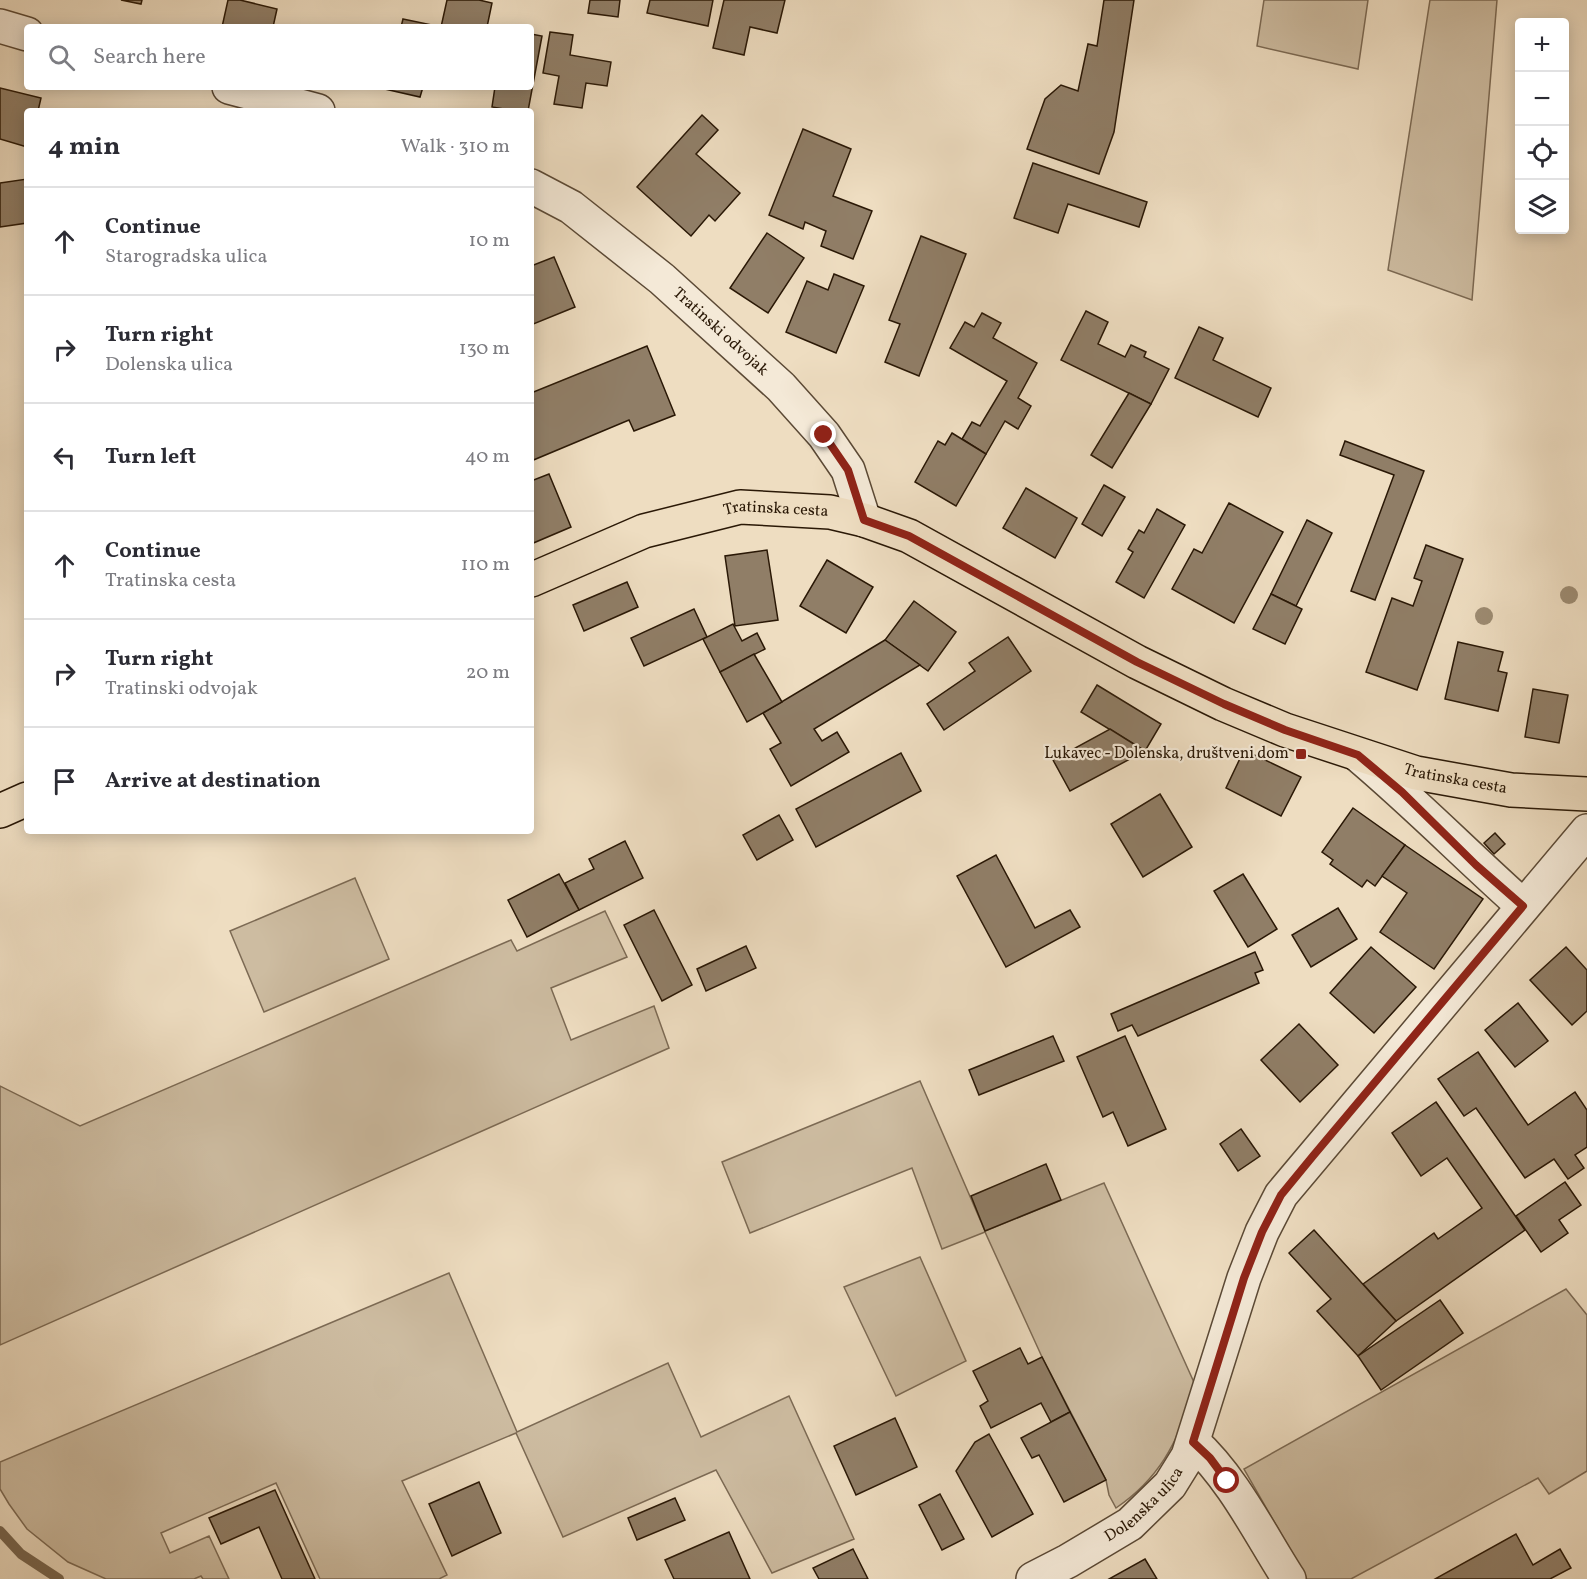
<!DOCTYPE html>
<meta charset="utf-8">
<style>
body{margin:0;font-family:Vollkorn,serif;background:#f7f7f7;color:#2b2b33}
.controls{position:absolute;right:18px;top:18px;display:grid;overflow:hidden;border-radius:6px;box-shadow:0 3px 15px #0003}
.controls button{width:54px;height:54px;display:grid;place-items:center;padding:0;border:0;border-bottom:2px solid #e1e1e2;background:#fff;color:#2b2b33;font:30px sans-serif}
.stop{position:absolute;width:18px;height:18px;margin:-14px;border:4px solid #8f2418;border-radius:50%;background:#fff}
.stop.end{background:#8f2418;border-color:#fff;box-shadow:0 2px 6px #0008}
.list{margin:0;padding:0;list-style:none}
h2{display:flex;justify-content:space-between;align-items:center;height:78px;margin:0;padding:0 24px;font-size:26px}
h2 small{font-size:20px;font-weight:400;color:#7c7c81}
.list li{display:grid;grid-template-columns:39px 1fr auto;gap:18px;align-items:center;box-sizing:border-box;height:108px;padding:0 24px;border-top:2px solid #e1e1e2}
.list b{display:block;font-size:22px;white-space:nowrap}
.list p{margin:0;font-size:20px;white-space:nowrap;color:#7c7c81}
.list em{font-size:20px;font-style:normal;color:#7c7c81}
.icon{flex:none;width:33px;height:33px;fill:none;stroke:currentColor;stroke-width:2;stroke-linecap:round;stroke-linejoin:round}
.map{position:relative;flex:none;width:1587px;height:1579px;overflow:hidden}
.search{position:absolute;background:#fff;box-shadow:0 3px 15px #0003;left:24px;top:24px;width:510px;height:66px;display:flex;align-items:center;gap:15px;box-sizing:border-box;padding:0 21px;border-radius:6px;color:#7c7c81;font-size:22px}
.panel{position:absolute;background:#fff;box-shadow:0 3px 15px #0003;left:24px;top:108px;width:510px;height:726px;border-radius:6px}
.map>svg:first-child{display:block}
.green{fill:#cdbca1;stroke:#7c6a54;stroke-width:1.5}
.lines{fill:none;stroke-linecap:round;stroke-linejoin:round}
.stream{stroke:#776650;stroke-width:10}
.building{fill:#907e67;stroke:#2a1806;stroke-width:1.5}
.minor-casing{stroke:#5b4935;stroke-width:36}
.major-casing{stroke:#2a1806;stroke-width:36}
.minor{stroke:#f4e9d7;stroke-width:33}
.major{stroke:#eeddc1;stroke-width:33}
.tree{fill:#9d8c73}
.route{stroke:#8f2418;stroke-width:8}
.poi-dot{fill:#8f2418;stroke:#f4e9d7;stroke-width:2}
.labels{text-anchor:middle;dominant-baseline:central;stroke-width:4.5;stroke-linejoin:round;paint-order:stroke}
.street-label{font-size:16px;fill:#2a1806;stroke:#f4e9d7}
.poi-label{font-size:16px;fill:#2a1806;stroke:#f4e9d7;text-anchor:end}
</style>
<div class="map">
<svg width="1587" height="1579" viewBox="0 0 1587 1579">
<rect width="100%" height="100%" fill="#eeddc1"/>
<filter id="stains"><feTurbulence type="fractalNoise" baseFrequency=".00333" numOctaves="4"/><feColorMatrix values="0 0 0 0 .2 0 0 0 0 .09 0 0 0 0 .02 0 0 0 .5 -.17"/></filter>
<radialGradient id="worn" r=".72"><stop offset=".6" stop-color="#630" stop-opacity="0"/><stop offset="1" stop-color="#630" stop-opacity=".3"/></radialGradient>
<g class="green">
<path d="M1264,0H1368L1358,69L1257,46Z"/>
<path d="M1430,0H1497L1472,300L1388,270Z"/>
<path d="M355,878L389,959L264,1012L230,931Z"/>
<path d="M605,911L627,957L551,988L571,1040L654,1006L669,1048L0,1345V1086L80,1126L511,940L517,951Z"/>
<path d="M920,1081L985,1231L1104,1183L1197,1389C1176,1440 1164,1475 1116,1508L1109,1495L1106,1480L1042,1357L985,1232L942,1249L912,1168L750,1233L722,1162Z"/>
<path d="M920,1257L966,1361L896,1396L844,1287Z"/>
<path d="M449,1273L517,1432L668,1363L701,1437L789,1396L854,1539L772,1573L716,1470L563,1537L516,1433L402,1481L447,1575L439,1579H320L276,1483L161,1533L170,1553L209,1536L229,1579H203L201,1576L194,1579H106L68,1562L27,1529L9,1504L0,1489V1462Z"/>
<path d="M1566,1289L1587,1315V1471L1549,1494L1538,1478L1351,1579H1307L1244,1469Z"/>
</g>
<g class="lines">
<path class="stream" d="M0,1531L21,1554L59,1579"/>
</g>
<g class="building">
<path d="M121,0H142L141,4Z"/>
<path d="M228,0H240L277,9L273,27H222Z"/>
<path d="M447,0H479L492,3L487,27H441Z"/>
<path d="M590,0H620L618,17L588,13Z"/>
<path d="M650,0H713L708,26L647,13Z"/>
<path d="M724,0H785L777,33L750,27L744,55L713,48Z"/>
<path d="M1104,0H1134L1114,132L1099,174L1027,149L1045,99L1061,85L1078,91L1088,44L1097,46Z"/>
<path d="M403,19L437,26V27H401Z"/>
<path d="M550,32L573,35L570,55L611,62L607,86L586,83L582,108L554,104L559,76L543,73Z"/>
<path d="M531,34L542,36L528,111H515L492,107L495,87H531Z"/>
<path d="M376,87H423L420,97Z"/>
<path d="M0,88L41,98L38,111H27V147L0,139Z"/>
<path d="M702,115L718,130L696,154L740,193L715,221L709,215L691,236L637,187Z"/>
<path d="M803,129L851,149L833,196L872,211L853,259L821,246L826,231L805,222L803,229L769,215Z"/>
<path d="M1033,163L1147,202L1139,227L1068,204L1058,233L1014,218Z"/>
<path d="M27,179V223L0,227V183Z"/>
<path d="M767,233L804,258L768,313L730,288Z"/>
<path d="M921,236L966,254L919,376L885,362L900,324L889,320Z"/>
<path d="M554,257L575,307L531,325V266Z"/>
<path d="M834,274L864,286L836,353L786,332L807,281L828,290Z"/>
<path d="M1086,311L1108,322L1098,344L1125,357L1131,345L1146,352L1144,357L1169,369L1151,404L1061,360Z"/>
<path d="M982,313L1001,323L993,338L1037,363L1018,398L1031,406L1018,429L1005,421L986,454L962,439L972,422L980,426L1007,381L950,348L965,322L974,327Z"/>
<path d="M1199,327L1223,338L1213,360L1271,388L1258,417L1175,378Z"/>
<path d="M647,346L675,415L634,431L629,420L531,461V393Z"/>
<path d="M1129,393L1151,404L1112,468L1091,455Z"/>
<path d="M952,433L986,454L956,506L915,482L938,441L945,445Z"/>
<path d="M1345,441L1424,471L1375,600L1351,591L1394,475L1340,455Z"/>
<path d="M549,474L571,527L531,544V481Z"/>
<path d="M1104,485L1125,497L1102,536L1082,524Z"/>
<path d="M1026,488L1077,518L1055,558L1003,528Z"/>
<path d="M1229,503L1283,532L1234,623L1172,589L1194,549L1202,553Z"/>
<path d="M1157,509L1185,525L1144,598L1116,582L1133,552L1128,549L1139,530L1144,533Z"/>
<path d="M1307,520L1332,533L1296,606L1271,594Z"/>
<path d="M1426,545L1463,559L1417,690L1366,672L1392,598L1413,606L1422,581L1414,578Z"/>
<path d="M767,550L778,620L735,626L725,556Z"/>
<path d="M827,560L873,587L846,633L800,606Z"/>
<path d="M627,582L638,607L584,631L573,605Z"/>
<path d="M1271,594L1302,609L1285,644L1253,629Z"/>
<path d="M914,601L956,632L928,671L885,640Z"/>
<path d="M694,609L707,637L644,666L631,638Z"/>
<path d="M733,624L742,641L757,633L765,649L720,672L703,639Z"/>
<path d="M1008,637L1031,671L944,730L927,704L975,671L969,663Z"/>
<path d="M885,640L920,665L814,729L822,741L837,732L849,752L791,786L770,749L781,743L763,713Z"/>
<path d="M1458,642L1503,652L1498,671L1507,673L1498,711L1445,699Z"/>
<path d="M754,654L782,702L747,722L720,672Z"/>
<path d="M1097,685L1161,724L1145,751L1081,712Z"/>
<path d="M1533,689L1568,695L1559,743L1525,737Z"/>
<path d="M1110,729L1145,751L1070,791L1053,760Z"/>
<path d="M1244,750L1301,777L1281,816L1226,788Z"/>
<path d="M901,753L921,791L816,847L796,809Z"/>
<path d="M1160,794L1192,847L1143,877L1111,824Z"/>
<path d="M1353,808L1405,845L1375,886L1367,880L1362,887L1330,864L1333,860L1322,852Z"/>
<path d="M779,815L793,840L757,860L743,835Z"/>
<path d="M1495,833L1505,844L1494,854L1484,843Z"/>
<path d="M625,841L643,878L579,910L565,883L594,869L589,859Z"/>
<path d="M1405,845L1483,899L1434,969L1380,932L1407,893L1382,876Z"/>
<path d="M996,855L1035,928L1070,910L1080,927L1006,967L957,876Z"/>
<path d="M559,874L579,910L527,937L508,900Z"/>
<path d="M1243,874L1277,929L1248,947L1214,891Z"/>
<path d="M1338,908L1357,939L1311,967L1292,935Z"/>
<path d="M654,910L692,985L662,1001L624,925Z"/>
<path d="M746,946L756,968L706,991L697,969Z"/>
<path d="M1371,947L1416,987L1374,1033L1330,993Z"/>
<path d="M1566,947L1587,970V1011L1572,1025L1530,980Z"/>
<path d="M1255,952L1263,970L1255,973L1259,983L1138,1036L1132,1025L1118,1031L1111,1014Z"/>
<path d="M1518,1003L1548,1041L1515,1067L1485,1030Z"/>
<path d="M1299,1024L1338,1065L1300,1102L1261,1060Z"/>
<path d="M1053,1036L1064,1061L979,1095L969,1070Z"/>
<path d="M1125,1036L1166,1129L1128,1146L1113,1112L1103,1117L1077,1057Z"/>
<path d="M1478,1052L1528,1125L1575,1092L1587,1110V1147L1575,1155L1584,1168L1568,1179L1554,1159L1525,1178L1476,1108L1464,1116L1438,1079Z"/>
<path d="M1436,1102L1525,1230L1396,1321L1363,1284L1434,1233L1438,1239L1482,1208L1447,1158L1421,1176L1392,1133Z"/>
<path d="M1241,1129L1260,1156L1238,1171L1220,1144Z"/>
<path d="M1046,1164L1061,1200L985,1231L971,1196Z"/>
<path d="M1565,1182L1581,1205L1559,1220L1568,1233L1541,1252L1516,1216Z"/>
<path d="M1314,1230L1396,1321L1358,1356L1317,1311L1331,1299L1289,1253Z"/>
<path d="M1440,1300L1463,1333L1381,1390L1358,1356Z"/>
<path d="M1020,1348L1028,1364L1042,1357L1070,1412L1051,1422L1041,1403L991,1428L980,1406L988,1401L973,1371Z"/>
<path d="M1070,1412L1106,1480L1064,1502L1039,1455L1032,1458L1021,1438Z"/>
<path d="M895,1418L917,1467L856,1495L834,1446Z"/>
<path d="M989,1434L1033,1514L992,1537L956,1471L975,1442Z"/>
<path d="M479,1482L501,1533L452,1556L429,1504Z"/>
<path d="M275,1490L315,1579H282L259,1527L221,1544L209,1518Z"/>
<path d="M940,1494L964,1539L942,1550L919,1505Z"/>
<path d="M675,1498L685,1520L637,1540L628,1518Z"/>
<path d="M729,1532L750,1579H674L665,1560Z"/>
<path d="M1516,1534L1533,1565L1560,1549L1571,1568L1550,1579H1435Z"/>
<path d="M853,1549L868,1579H819L813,1568Z"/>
<path d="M1145,1559L1157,1579H1109Z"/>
</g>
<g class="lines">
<defs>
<g id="minor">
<path d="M0,26L27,34"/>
<path d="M229,87L318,111"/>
<path id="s1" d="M531,186L571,207L662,279L781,387L824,435L848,470L864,520"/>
<path d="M1358,755C1415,803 1467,856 1523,906"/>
<path d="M1193,1442C1233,1478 1260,1534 1289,1579"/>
<path id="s2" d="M1033,1579L1068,1561L1130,1524L1170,1485L1188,1456L1244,1278L1262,1232L1281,1195L1587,831"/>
</g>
<g id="major">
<path id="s3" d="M531,580L644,531L740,507L830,512L864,520L909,536L1137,662L1223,704L1285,730L1416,773L1511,790L1587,794"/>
<path d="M0,811L27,799"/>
</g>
</defs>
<use href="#minor" class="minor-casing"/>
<use href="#major" class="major-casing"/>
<use href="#minor" class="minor"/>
<use href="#major" class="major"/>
</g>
<g class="tree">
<circle cx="1569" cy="595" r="9"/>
<circle cx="1484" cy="616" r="9"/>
</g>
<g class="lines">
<path class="route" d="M824,435L848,470L864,520L909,536L1137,662L1224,704L1285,730L1358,755L1402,792L1476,865L1523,906L1313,1156L1281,1195L1262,1232L1244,1278L1193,1442L1210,1458L1227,1481"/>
</g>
<rect class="poi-dot" x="1295" y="748" width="12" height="12" rx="3"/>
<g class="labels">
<g class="street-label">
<text stroke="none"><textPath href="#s1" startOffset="240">Tratinski odvojak</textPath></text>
<text stroke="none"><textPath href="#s3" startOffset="258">Tratinska cesta</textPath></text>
<text stroke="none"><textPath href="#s3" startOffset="996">Tratinska cesta</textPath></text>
<text stroke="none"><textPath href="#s2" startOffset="135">Dolenska ulica</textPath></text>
</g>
<g class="poi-label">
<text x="1289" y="754">Lukavec - Dolenska, društveni dom</text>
</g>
</g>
<rect width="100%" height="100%" filter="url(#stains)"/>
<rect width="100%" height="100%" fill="url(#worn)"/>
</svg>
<div class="controls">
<button>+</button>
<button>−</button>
<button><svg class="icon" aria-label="locate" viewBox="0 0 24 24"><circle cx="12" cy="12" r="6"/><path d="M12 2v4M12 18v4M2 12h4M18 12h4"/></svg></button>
<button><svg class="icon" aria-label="layers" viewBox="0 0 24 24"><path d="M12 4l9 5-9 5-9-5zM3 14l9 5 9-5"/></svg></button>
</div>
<div class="stop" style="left:1227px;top:1481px"></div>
<div class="stop end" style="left:824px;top:435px"></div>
<div class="search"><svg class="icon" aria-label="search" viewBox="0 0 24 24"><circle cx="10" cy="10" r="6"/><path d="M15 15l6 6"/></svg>Search here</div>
<section class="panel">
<h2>4 min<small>Walk · 310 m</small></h2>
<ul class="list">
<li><svg class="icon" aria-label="ahead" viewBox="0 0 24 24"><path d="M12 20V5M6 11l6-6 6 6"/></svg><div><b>Continue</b><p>Starogradska ulica</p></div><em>10 m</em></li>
<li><svg class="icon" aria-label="right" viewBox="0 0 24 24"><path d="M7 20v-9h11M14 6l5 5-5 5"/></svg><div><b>Turn right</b><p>Dolenska ulica</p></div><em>130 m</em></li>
<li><svg class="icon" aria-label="left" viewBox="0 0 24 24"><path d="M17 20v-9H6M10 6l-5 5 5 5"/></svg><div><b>Turn left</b></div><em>40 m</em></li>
<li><svg class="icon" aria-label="ahead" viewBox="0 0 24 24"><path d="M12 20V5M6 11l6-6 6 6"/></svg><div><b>Continue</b><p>Tratinska cesta</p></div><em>110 m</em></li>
<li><svg class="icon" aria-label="right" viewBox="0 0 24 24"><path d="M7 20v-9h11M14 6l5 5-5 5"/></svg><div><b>Turn right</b><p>Tratinski odvojak</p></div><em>20 m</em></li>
<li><svg class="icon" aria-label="arrive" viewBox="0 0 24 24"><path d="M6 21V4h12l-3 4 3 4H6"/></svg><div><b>Arrive at destination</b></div></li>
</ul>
</section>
</div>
